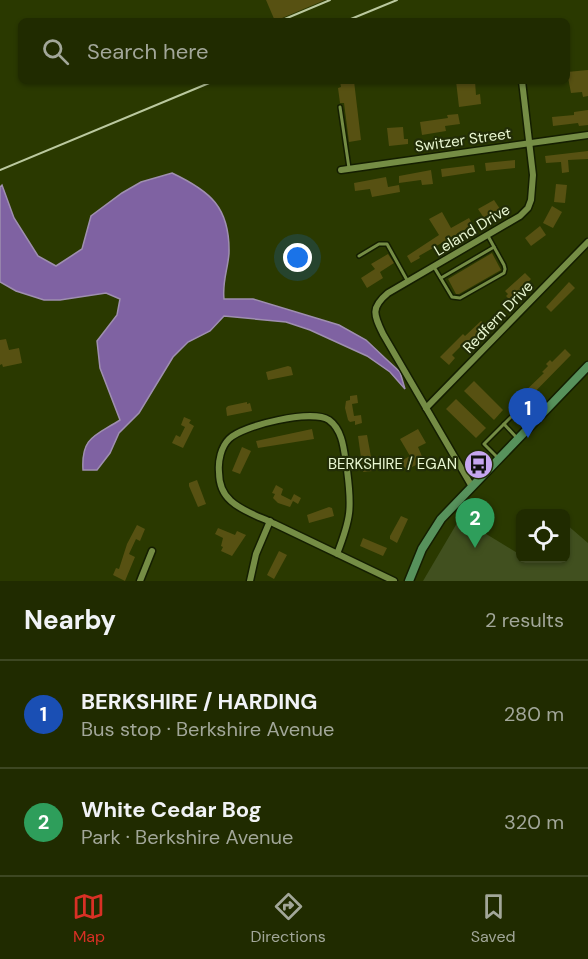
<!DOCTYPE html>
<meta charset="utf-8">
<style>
body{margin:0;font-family:"DM Sans",sans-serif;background:#2d370f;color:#f1f3f6}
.controls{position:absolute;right:18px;bottom:18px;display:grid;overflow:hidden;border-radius:9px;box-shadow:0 2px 4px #0004}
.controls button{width:54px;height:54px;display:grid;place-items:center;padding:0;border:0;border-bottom:2px solid #3d4722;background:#202b00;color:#f1f3f6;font:30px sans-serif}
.you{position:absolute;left:298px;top:258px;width:21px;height:21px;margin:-15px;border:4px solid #fff;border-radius:50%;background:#1a73e8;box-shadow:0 0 0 9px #1a73e833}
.badge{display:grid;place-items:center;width:39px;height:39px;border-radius:50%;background:#d93025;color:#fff;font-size:20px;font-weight:700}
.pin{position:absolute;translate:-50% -50px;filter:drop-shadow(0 2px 3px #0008)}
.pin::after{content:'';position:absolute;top:32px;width:21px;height:18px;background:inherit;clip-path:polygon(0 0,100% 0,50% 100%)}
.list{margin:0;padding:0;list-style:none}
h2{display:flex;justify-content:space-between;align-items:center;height:78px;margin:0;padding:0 24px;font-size:26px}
h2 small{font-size:20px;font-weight:400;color:#a2a799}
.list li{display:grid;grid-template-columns:39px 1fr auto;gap:18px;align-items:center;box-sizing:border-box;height:108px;padding:0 24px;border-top:2px solid #3d4722}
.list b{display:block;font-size:22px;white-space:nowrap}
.list p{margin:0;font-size:20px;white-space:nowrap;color:#a2a799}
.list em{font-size:20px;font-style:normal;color:#a2a799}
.icon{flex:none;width:33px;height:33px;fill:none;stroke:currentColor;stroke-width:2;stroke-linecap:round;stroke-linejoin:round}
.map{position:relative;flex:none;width:588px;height:581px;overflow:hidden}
.search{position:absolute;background:#202b00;box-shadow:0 2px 4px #0004;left:18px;right:18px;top:18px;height:66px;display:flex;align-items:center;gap:15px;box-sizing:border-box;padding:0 21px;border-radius:9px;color:#a2a799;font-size:22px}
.sheet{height:294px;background:#202b00}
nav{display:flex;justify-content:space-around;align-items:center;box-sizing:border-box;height:84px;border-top:2px solid #3d4722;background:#202b00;font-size:16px;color:#a2a799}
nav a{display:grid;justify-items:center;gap:3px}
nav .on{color:#d93025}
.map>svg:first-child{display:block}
.green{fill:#41501f}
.water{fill:#7f62a2;stroke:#9f8fb0;stroke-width:1.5}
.building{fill:#575112}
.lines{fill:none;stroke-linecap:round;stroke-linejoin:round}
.lane-casing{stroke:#141e00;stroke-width:6}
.street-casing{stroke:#141e00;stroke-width:9}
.secondary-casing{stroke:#141e00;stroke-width:11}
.lane{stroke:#758d45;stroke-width:3}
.street{stroke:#758d45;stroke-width:6}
.secondary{stroke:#57925c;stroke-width:8}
.rail{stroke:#bbc99f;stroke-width:2}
.labels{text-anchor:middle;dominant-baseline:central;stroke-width:4.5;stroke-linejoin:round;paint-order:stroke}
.street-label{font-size:15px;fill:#e9f7d2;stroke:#222d07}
.poi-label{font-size:15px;fill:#e9f7d2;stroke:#222d07;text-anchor:end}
</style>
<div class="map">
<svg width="588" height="581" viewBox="0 0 588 581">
<rect width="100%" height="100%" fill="#2a3900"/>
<path class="green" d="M460,518L519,554H520V558H566V524L588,543V581H423Z"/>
<path class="water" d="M172,173C210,191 230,207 229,253C228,269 222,282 224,299H253L339,325L366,340L386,359L400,372L405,389L390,372L367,356L310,330L286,322L224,316L210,331L188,342L173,357L139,413L119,433L110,453L97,470H83C81,437 95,436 120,420L100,368L97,341L117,315L120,299L106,293L60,300H44L16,291L0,282V187L2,185L14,218L38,256L56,266L82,249L91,216L122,193L141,182Z"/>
<g class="building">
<path d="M266,0H325L275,21Z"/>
<path d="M588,70V96L583,97L582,92L571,93L567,72Z"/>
<path d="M340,81H354L361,140L349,142L344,103H340L338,88L341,87Z"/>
<path d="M456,81H475L476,95L480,94L481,104L459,107Z"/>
<path d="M588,110V125L579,126L578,123L553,126L552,117L574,115V112Z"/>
<path d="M458,114L460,124L445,126L446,131L422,135L420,122L448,118L447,115Z"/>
<path d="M403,127L404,139H408V144L389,146L387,128Z"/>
<path d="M588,151V159L568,160L569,172L562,173L561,162L546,163L545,156Z"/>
<path d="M515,160V168L486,171L485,163Z"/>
<path d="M474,165L475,172L442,177L441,169Z"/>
<path d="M431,170L433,184L422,185L421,180L399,183V176Z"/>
<path d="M386,177L388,187L399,185L400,192L372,197L370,189L355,191L354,183Z"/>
<path d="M556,184L567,185L565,203L554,202Z"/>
<path d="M494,200L500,209L484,218L478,209Z"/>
<path d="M552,206L562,212L553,228L543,223Z"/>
<path d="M442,212L451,228L469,218L473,225L419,256L420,258L411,263L407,256L439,235L429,219Z"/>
<path d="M540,226L546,235L531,246L525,238Z"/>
<path d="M492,253L501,270L459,294H456L448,279Z"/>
<path d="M388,254L394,263L380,272L383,278L367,288L361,278L375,269L371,264Z"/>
<path d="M525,273L531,279L511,301L506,296L508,294L505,291Z"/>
<path d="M569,282L575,288L551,312L546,307Z"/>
<path d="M481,321L487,326L468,345L465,342L452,355L455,358L449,365L440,357L463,334L465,336Z"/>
<path d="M6,339L9,350L19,348L22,363L3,367L2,364L0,365V340Z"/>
<path d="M565,349L571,355L522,405L516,400L544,373L542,372L548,366L546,364L550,360L552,362Z"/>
<path d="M288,366L291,367L293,375L268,380L266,372Z"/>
<path d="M474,381L503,410L494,420L464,391Z"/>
<path d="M357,395L358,403L352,404L354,416L361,415L362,423L355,425V421L350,422L348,420L345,408L346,401L350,400V396Z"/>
<path d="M456,399L486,428L476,438L446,409Z"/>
<path d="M247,402V404L250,403L252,411L227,416L226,408L228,406Z"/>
<path d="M184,417L191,420L189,423L194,426L183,448L172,443L176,435L180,437L185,427L181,425Z"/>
<path d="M312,429L314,439L258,448L256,441Z"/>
<path d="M418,429L426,443L418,447L424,461L406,470L401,461L410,456L400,439Z"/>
<path d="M367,435L373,468L372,471L363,472L358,436Z"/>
<path d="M242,447L251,451L240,474L232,471Z"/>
<path d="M197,480L206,504L198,507L189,486V483Z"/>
<path d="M276,485L283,489L281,495L291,500L294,494L301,498L298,504L293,501L290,507L278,503L273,498L275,494L272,493Z"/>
<path d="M329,507L332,508L334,516L309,523L307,515Z"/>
<path d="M401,516L408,519L397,543L390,539V536Z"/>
<path d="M137,525L145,529L140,541L136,539L129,554L135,557L125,581L113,575L116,568L119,569L127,544Z"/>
<path d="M218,528L235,535L237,531L246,535L232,556L221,551L223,547L221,546L223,538L215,534Z"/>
<path d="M363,538L387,548L383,556L360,546Z"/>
<path d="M279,551L287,555L274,579L267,575Z"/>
</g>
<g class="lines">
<defs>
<g id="lane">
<path d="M340,107L349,168"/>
<path d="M359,256L379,244H387L407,280"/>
<path d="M434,267L452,297L460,298L504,273L505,269L504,265L488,236"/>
<path d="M441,278L494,247"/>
<path d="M504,424L517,438"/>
<path d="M498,458L484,444L511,417"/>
</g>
<g id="street">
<path d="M341,170L588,135"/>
<path d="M426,408L588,242"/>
<path d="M471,485L383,334C374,315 370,308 388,293L520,216L528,208L531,200L533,175L522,81"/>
<path d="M337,554C351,518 352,508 347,470C344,453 344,431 329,420C312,409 243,425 229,439C221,447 218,461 219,472C219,483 223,494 231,501C243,512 261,517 275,524C315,543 355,562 394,581"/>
<path d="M140,581L152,551"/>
<path d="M250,581L256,554L270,521"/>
</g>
<path id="secondary" d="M409,581L422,549L441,519L588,366"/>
</defs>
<use href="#lane" class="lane-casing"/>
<use href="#street" class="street-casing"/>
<use href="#secondary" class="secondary-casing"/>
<use href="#lane" class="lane"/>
<use href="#street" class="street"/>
<use href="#secondary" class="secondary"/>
<g class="rail">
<path d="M280,21L330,0"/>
<path d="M346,21L397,0"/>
<path d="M0,170L214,81"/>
</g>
</g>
<defs>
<symbol id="bus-disc" viewBox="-11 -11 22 22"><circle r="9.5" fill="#c6a6f0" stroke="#222d07"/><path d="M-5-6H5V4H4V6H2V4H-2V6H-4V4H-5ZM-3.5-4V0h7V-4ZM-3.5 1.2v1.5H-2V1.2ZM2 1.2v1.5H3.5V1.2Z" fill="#111"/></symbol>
</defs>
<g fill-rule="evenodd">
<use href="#bus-disc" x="462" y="448" width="33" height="33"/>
</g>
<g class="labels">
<g class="street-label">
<text transform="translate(463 140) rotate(-8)">Switzer Street</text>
<text transform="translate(472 230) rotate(-31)">Leland Drive</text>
<text transform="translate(498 317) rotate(-46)">Redfern Drive</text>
</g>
<g class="poi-label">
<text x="457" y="464">BERKSHIRE / EGAN</text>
</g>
</g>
</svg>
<div class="controls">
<button><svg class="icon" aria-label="locate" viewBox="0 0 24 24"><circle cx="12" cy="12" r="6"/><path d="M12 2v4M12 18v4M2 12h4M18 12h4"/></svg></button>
</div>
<div class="you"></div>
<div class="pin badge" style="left:528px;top:438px;background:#1a4fb4">1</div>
<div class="pin badge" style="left:475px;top:548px;background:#2e9e5b">2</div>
<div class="search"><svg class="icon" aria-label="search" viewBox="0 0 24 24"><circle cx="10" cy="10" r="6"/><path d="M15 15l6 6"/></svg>Search here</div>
</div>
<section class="sheet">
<h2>Nearby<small>2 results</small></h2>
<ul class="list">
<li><span class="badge" style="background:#1a4fb4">1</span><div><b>BERKSHIRE / HARDING</b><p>Bus stop · Berkshire Avenue</p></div><em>280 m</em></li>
<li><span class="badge" style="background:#2e9e5b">2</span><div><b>White Cedar Bog</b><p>Park · Berkshire Avenue</p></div><em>320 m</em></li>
</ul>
</section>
<nav>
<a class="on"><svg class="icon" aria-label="map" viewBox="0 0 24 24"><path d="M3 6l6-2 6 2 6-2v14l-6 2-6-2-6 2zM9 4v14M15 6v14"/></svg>Map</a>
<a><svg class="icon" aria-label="directions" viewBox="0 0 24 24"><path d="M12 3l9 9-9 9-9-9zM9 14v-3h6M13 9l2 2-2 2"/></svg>Directions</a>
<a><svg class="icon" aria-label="saved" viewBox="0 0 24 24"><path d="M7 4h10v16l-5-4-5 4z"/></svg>Saved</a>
</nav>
